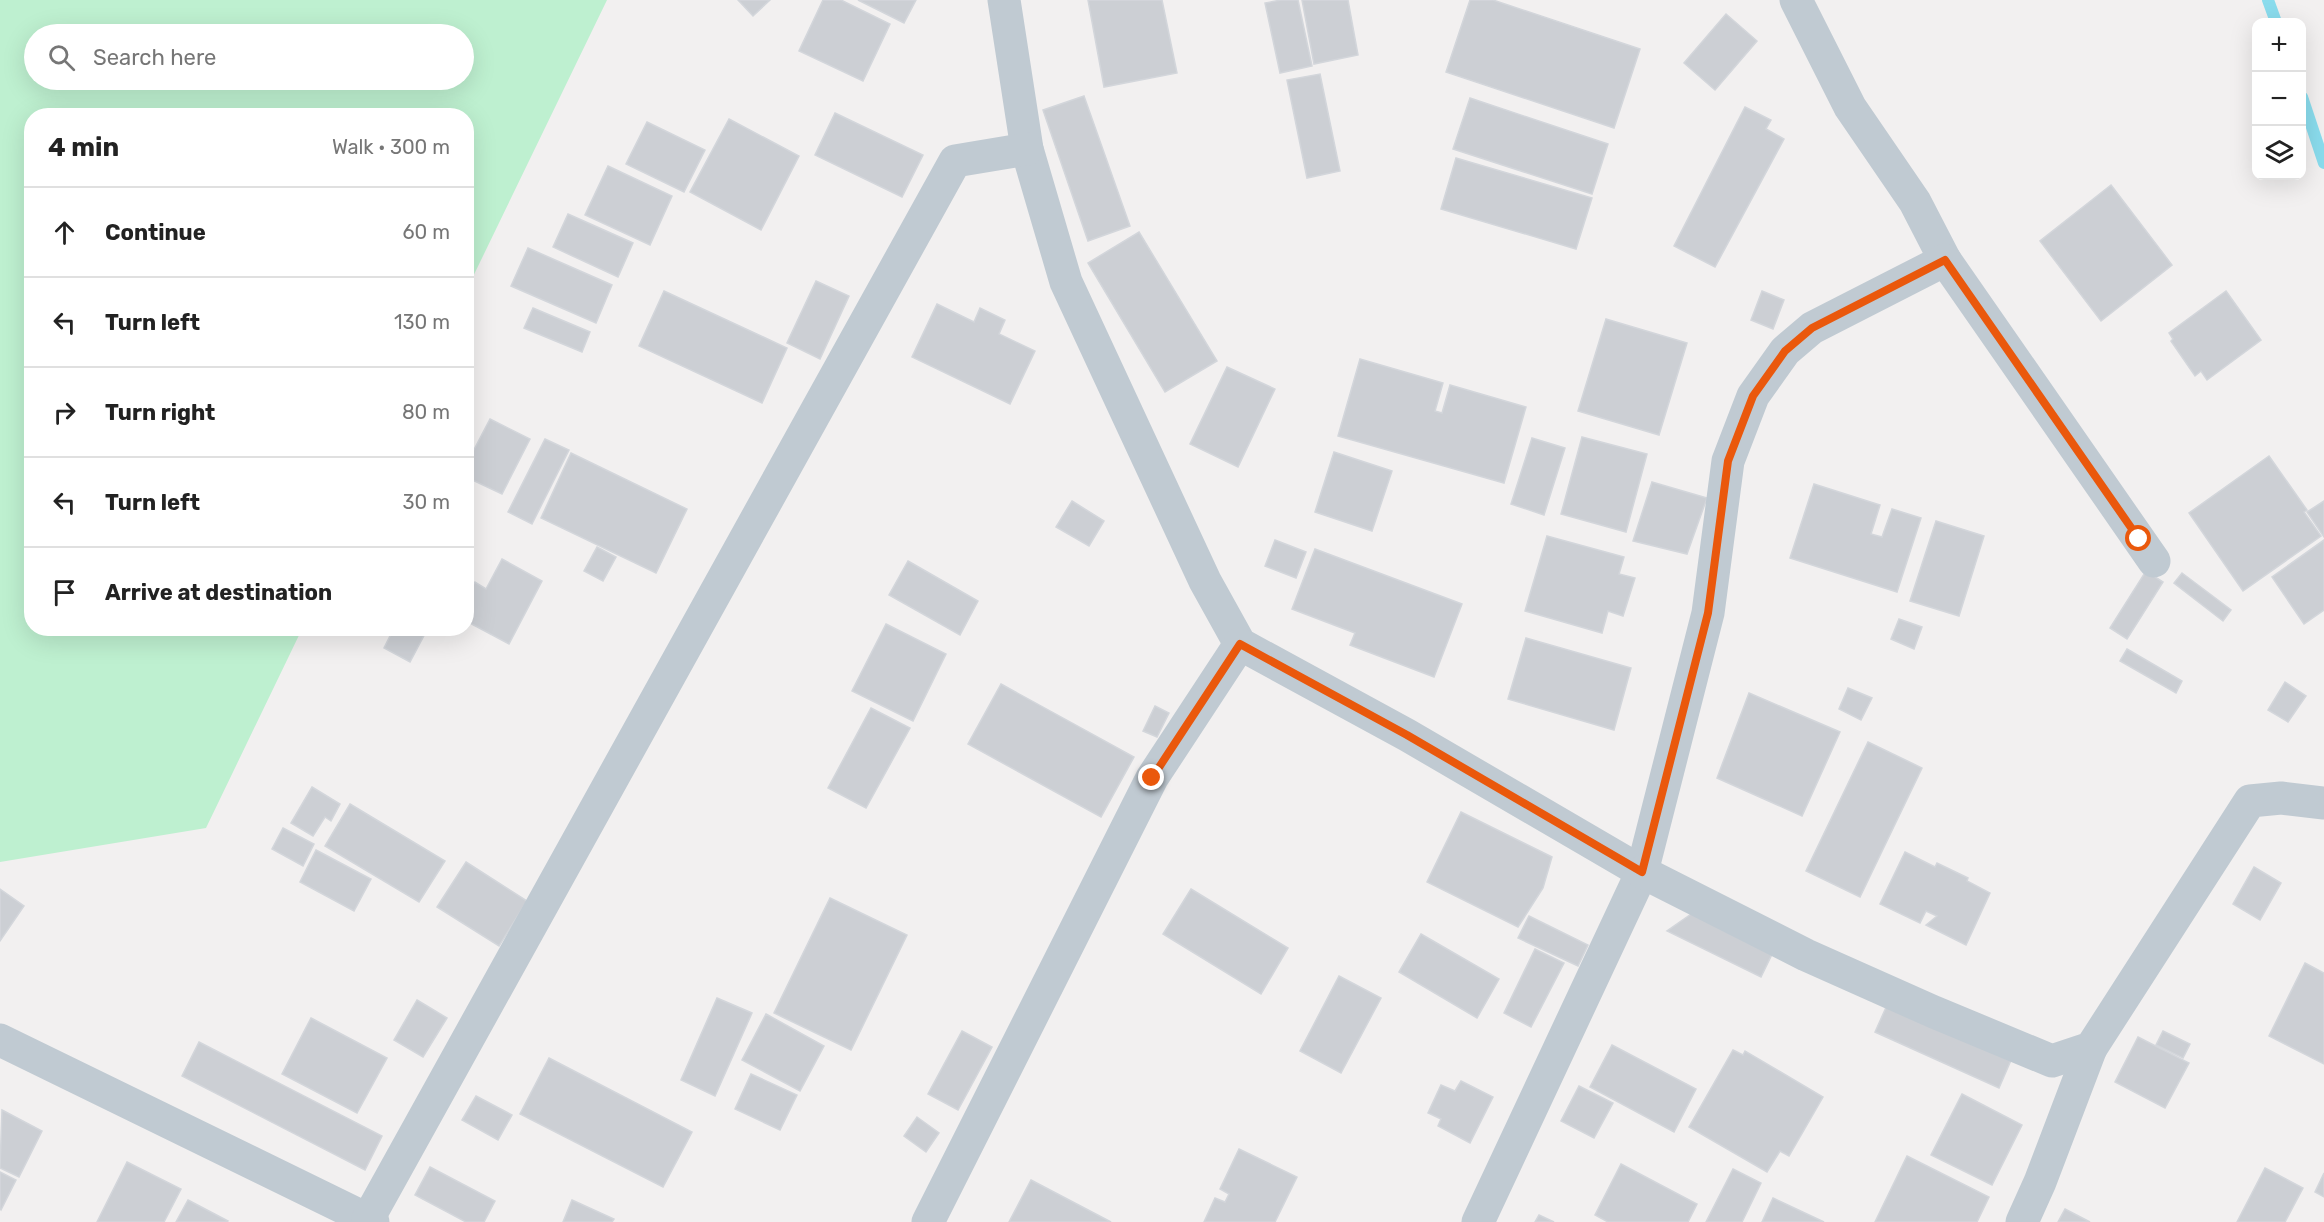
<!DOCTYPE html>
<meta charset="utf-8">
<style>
body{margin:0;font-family:Rubik,sans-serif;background:#f6f6f6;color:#222}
.controls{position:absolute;right:18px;top:18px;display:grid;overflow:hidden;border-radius:12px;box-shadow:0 6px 24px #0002}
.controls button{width:54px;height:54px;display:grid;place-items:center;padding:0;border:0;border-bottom:2px solid #e0e0e0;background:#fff;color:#222;font:30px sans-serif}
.stop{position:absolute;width:18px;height:18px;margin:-14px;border:4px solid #ea580c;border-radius:50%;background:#fff}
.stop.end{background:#ea580c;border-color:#fff;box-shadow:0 2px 6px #0008}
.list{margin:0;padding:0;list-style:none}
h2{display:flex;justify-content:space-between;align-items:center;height:78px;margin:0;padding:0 24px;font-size:26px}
h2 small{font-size:20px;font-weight:400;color:#767676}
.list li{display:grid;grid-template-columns:39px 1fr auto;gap:18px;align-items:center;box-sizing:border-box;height:90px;padding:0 24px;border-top:2px solid #e0e0e0}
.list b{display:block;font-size:22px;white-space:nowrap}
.list em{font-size:20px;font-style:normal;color:#767676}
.icon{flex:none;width:33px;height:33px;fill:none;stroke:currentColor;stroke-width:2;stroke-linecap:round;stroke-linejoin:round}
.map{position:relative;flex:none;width:2324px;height:1222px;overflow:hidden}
.search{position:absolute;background:#fff;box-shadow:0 6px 24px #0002;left:24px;top:24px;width:450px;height:66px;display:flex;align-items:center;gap:15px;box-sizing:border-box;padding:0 21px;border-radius:33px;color:#767676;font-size:22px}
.panel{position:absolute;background:#fff;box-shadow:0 6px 24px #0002;left:24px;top:108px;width:450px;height:528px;border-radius:24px}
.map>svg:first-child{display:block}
.green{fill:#bef0d0;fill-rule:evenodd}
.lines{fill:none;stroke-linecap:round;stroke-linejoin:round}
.stream{stroke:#8adced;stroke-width:12}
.building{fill:#cccfd4;stroke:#d3d6db;stroke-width:1.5}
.minor{stroke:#c0cad2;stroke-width:33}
.tertiary{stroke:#c0cad2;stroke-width:33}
.route{stroke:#ea580c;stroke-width:8}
</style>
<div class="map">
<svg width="2324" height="1222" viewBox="0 0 2324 1222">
<rect width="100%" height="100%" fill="#f2f0f0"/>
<path class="green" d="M0,0H607L467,289L466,116H32V628L302,629L206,828L0,862ZM34,34H464V80H34Z"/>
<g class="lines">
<g class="stream">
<path d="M2268,0L2276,22"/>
<path d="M2302,97L2324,163"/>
</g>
</g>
<g class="building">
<path d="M738,0H770L753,16Z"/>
<path d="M823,0H841L890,24L863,81L799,51Z"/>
<path d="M858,0H916L904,23Z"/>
<path d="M1088,0H1162L1177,73L1104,87Z"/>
<path d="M1281,0H1298L1312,66L1280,73L1265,3Z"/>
<path d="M1302,0H1348L1358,55L1314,64Z"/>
<path d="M1470,0H1493L1640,49L1614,128L1446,72Z"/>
<path d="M1726,14L1757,41L1715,90L1684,63Z"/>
<path d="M1320,74L1340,171L1307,178L1287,80Z"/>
<path d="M1084,96L1130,226L1088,241L1043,110Z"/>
<path d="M1470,98L1608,144L1592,194L1453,149Z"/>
<path d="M1745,107L1771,120L1766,129L1784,139L1715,267L1674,246Z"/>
<path d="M835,113L923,155L902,197L815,155Z"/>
<path d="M729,119L799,156L761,230L690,192Z"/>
<path d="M647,122L705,150L684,192L626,164Z"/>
<path d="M1456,158L1592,198L1576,249L1441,209Z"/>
<path d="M608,166L672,196L650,245L585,215Z"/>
<path d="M2111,185L2172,265L2101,321L2040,241Z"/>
<path d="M568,214L633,243L618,277L553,247Z"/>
<path d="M1139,232L1217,361L1165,392L1088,263Z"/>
<path d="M528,248L612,285L596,323L511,286Z"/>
<path d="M816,281L849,296L820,359L787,343Z"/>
<path d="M664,291L787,348L762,403L639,346Z"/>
<path d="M1762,291L1784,300L1773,329L1751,320Z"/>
<path d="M2226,291L2261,340L2207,380L2201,371L2195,376L2171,341L2173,339L2169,333Z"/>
<path d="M937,304L974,322L980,308L1005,320L999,334L1035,351L1010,404L912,357Z"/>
<path d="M533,308L590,332L582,352L524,328Z"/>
<path d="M1606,319L1687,343L1659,435L1578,411Z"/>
<path d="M1360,359L1443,383L1435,411L1442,413L1450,385L1526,407L1504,483L1338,436Z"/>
<path d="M1227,367L1275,389L1238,467L1190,444Z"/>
<path d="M490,419L530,439L502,494L466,477V465Z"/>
<path d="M1582,437L1647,454L1626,532L1561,514Z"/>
<path d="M1532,438L1565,448L1544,515L1511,504Z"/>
<path d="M545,439L569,450L532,524L508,512Z"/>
<path d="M1334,452L1392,471L1372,531L1315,512Z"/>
<path d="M571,453L687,509L656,573L541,518Z"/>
<path d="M2269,456L2307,510L2304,512L2321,536L2243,591L2189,513Z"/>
<path d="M1652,482L1707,498L1687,554L1633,541Z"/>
<path d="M1814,484L1880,505L1871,534L1882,537L1892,509L1921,518L1897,592L1790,558Z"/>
<path d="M1072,501L1104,521L1089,546L1056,527Z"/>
<path d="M2324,501V537L2307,512Z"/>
<path d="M1936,521L1984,536L1959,616L1910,601Z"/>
<path d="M1547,536L1624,557L1619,574L1635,578L1623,616L1608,611L1602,633L1525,611Z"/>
<path d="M1275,540L1306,552L1296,578L1265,566Z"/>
<path d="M2324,540V610L2304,624L2272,577Z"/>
<path d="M597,547L616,557L603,581L584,571Z"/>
<path d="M1315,549L1462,604L1434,677L1350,645L1355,633L1292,609Z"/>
<path d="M502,559L542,581L509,644L466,621V598L475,582L486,589Z"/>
<path d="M908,561L978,601L960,635L889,595Z"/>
<path d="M2146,571L2163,582L2127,639L2110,628Z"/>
<path d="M2182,573L2231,610L2223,621L2174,583Z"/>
<path d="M1899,619L1922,627L1914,649L1891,639Z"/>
<path d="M886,624L946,654L913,721L852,691Z"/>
<path d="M394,628H428L410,662L384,648Z"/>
<path d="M1526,638L1631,668L1614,730L1508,699Z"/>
<path d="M2127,649L2182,681L2176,693L2120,661Z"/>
<path d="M2285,682L2306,696L2288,722L2268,710Z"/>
<path d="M1001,684L1134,757L1101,817L968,744Z"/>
<path d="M1848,688L1872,698L1861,720L1839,709Z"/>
<path d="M1749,693L1840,732L1802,816L1717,778Z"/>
<path d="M1155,706L1169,713L1157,737L1143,731Z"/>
<path d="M871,708L910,728L866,808L828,788Z"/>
<path d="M1868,742L1922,768L1860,897L1806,871Z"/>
<path d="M312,787L340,804L331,821L325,817L313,836L291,823Z"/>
<path d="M350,804L445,861L419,902L325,846Z"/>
<path d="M1461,812L1552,857L1543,888L1518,927L1427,882Z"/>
<path d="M283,828L314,844L303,866L272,849Z"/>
<path d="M316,850L371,879L354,911L300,882Z"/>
<path d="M1905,852L1935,867L1937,863L1968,878L1967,881L1990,893L1966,945L1926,925L1937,916L1926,911L1920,923L1880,904Z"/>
<path d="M466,862L527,901L499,946L437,907Z"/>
<path d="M2254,867L2281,883L2260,920L2233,904Z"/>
<path d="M0,889L24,906L0,941Z"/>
<path d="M1191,889L1288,948L1261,994L1163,934Z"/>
<path d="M830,898L907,935L851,1050L774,1013Z"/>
<path d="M1694,912L1775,948L1761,977L1667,931Z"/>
<path d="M1529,916L1588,945L1578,966L1518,938Z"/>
<path d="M1421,934L1499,979L1477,1018L1399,972Z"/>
<path d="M1535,949L1564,963L1531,1027L1504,1013Z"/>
<path d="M2305,963L2324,973V1064L2269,1036Z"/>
<path d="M1339,976L1381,998L1341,1073L1300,1051Z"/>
<path d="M717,998L752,1013L715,1096L681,1080Z"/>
<path d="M417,1000L447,1018L423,1057L394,1040Z"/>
<path d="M1888,1003L2012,1058L1999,1088L1875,1032Z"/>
<path d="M766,1014L824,1046L800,1091L742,1060Z"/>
<path d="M311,1018L387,1058L357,1113L282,1074Z"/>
<path d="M962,1031L992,1047L958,1110L928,1094Z"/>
<path d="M2163,1031L2190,1044L2183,1058L2156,1045Z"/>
<path d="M2138,1037L2189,1063L2165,1108L2115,1082Z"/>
<path d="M199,1042L382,1136L365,1170L182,1076Z"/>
<path d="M1612,1045L1696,1089L1674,1132L1590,1087Z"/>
<path d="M1733,1050L1743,1055L1745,1051L1823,1097L1789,1156L1780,1151L1767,1172L1689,1127Z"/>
<path d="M549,1058L692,1132L663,1187L520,1114Z"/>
<path d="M751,1074L797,1095L780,1130L735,1109Z"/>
<path d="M1461,1081L1493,1097L1470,1143L1438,1126L1441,1119L1428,1113L1441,1085L1455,1091Z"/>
<path d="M1579,1086L1613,1103L1594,1138L1561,1121Z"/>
<path d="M1962,1094L2022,1125L1992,1185L1931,1155Z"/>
<path d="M476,1096L512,1115L498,1140L462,1120Z"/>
<path d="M2,1110L42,1131L19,1177L0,1168Z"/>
<path d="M917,1117L939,1133L926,1152L904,1136Z"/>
<path d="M1239,1149L1297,1177L1275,1222H1204L1215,1198L1225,1202L1229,1194L1220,1189Z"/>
<path d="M1907,1156L1989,1197L1977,1222H1875Z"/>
<path d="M127,1162L181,1189L164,1222H97Z"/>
<path d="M1621,1164L1697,1204L1688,1222H1608L1595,1215Z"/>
<path d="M430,1167L495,1201L484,1222H466L415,1195Z"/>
<path d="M2265,1168L2303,1188L2285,1222H2237Z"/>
<path d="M1733,1169L1761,1183L1742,1222H1706Z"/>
<path d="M0,1172L16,1180L1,1210L0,1209Z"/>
<path d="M2324,1173V1197L2315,1192Z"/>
<path d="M1031,1180L1111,1222H1009Z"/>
<path d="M1773,1198L1824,1222H1762Z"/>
<path d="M188,1200L228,1221L227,1222H176Z"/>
<path d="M572,1200L614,1219L612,1222H563Z"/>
<path d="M2065,1209L2090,1222H2058Z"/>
<path d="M1539,1215L1554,1222H1535Z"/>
</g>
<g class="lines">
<g class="minor">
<path d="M1004,0L1027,149L1066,282L1205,581L1240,644L1407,735L1642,872"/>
<path d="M1796,0L1850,107L1915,202L1945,260L2154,561"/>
<path d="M0,1040L373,1222"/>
<path d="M368,1219L955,161L1027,149"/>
<path d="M928,1222L1152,778L1240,644"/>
<path d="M1478,1222L1642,872L1708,613L1728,461L1753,396L1785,351L1812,328L1945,260"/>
<path d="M2022,1222L2040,1182L2091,1048"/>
</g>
<path class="tertiary" d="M1642,872L1806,955L1934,1012L2052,1061L2091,1048L2250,801L2281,798L2324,803"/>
</g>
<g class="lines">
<path class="route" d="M1152,778L1240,644L1407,735L1642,872L1708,613L1728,461L1753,396L1785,351L1812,328L1945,260L2139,539"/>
</g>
</svg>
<div class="controls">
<button>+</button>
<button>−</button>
<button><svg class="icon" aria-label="layers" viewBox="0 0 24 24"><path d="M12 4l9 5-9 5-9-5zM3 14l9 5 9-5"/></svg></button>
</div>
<div class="stop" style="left:2139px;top:539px"></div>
<div class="stop end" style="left:1152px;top:778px"></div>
<div class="search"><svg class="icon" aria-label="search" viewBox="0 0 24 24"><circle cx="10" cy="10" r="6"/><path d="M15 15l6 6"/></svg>Search here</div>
<section class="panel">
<h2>4 min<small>Walk · 300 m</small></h2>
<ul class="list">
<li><svg class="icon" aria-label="ahead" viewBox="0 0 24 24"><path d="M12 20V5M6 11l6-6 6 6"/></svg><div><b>Continue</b></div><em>60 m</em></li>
<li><svg class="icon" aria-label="left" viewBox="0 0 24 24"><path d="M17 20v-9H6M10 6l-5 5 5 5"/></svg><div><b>Turn left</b></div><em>130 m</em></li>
<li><svg class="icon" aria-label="right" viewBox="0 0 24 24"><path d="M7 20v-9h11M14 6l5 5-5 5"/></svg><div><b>Turn right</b></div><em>80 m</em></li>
<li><svg class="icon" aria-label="left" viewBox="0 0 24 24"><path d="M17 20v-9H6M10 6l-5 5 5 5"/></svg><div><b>Turn left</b></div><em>30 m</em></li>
<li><svg class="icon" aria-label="arrive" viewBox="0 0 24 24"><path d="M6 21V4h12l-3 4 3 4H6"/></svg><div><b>Arrive at destination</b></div></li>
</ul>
</section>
</div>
